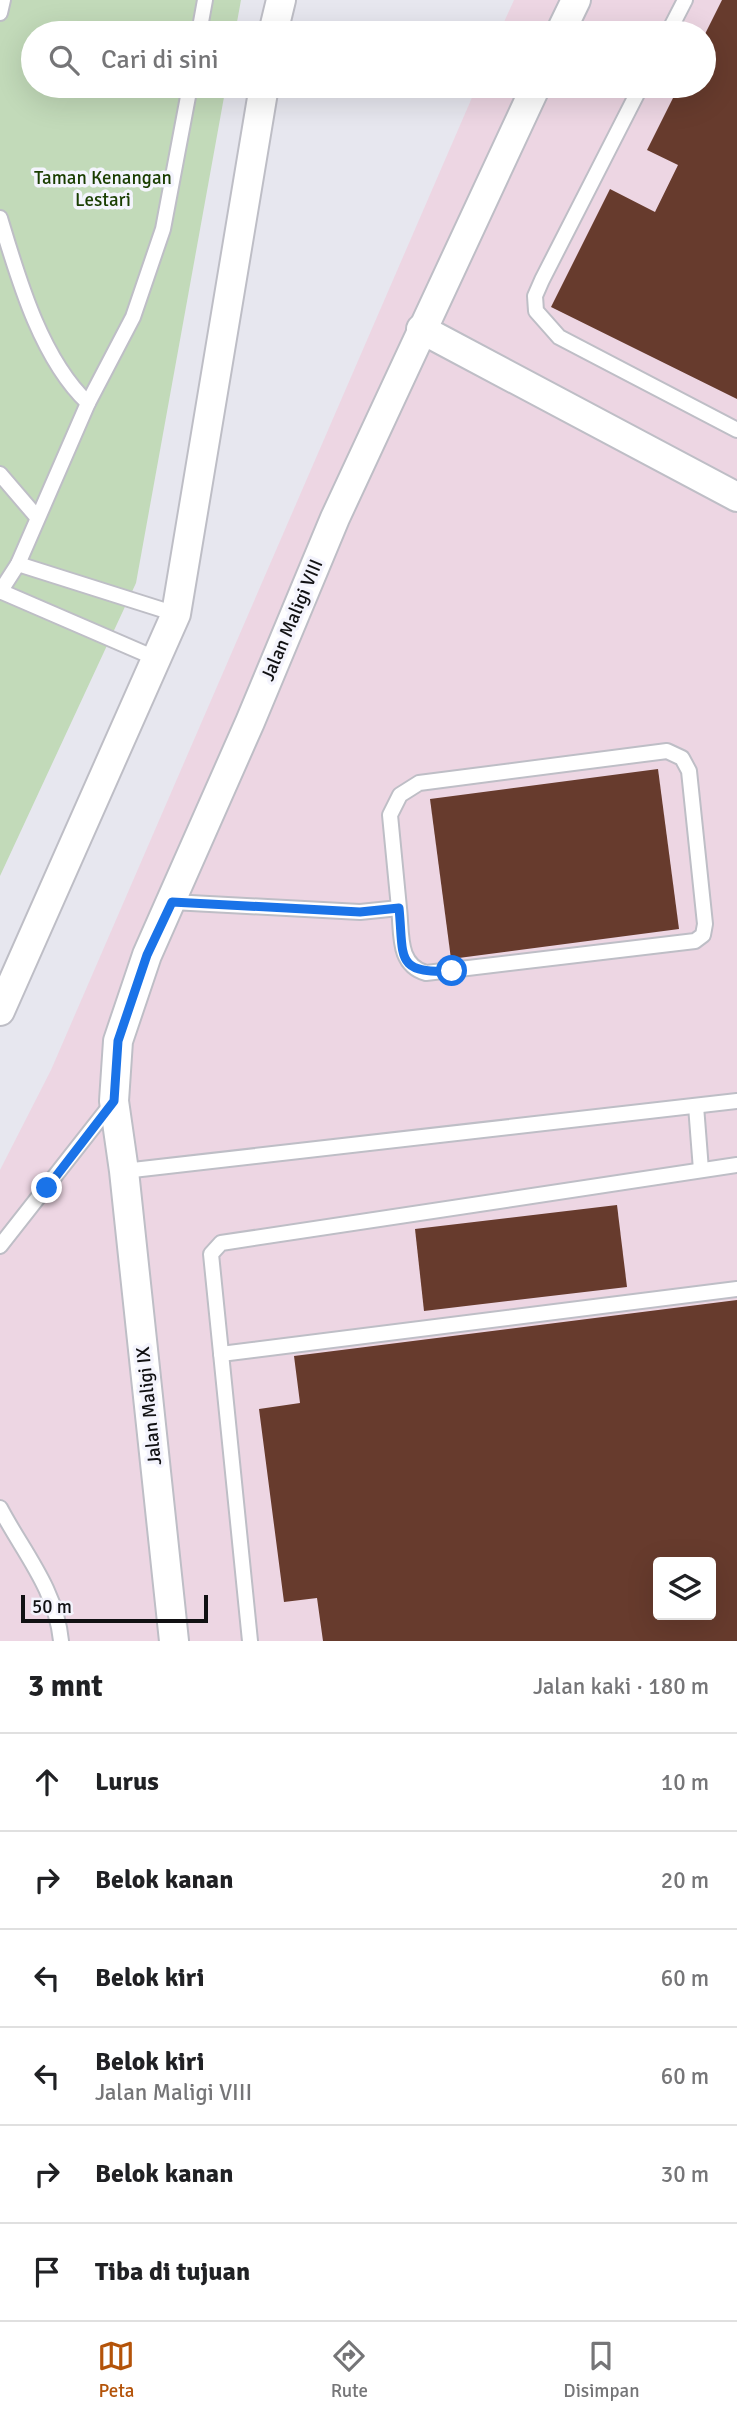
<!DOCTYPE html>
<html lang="id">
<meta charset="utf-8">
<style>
body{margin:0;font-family:Signika,sans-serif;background:#f6f6f6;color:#202124}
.controls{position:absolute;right:21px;bottom:21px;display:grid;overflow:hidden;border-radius:7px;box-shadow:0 7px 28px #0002}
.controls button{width:63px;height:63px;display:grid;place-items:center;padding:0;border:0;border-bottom:2px solid #e0e0e0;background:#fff;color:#202124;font:35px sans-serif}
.scale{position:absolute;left:21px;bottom:18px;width:187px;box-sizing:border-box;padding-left:7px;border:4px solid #111113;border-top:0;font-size:19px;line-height:24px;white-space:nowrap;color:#111113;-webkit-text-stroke:5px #f4f4fd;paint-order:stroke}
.stop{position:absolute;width:21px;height:21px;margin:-16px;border:5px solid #1a73e8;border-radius:50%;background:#fff}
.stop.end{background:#1a73e8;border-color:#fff;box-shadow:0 2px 7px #0008}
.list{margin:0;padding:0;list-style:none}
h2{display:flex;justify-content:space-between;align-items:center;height:91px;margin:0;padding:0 28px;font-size:30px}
h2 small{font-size:23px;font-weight:400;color:#757577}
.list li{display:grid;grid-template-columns:46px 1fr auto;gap:21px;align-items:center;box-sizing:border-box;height:98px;padding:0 28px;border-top:2px solid #e0e0e0}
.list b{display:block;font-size:26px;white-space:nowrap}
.list p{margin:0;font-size:23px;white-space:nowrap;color:#757577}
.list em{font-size:23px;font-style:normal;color:#757577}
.icon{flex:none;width:38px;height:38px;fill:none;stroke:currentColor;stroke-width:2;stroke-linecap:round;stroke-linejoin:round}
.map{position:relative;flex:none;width:737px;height:1641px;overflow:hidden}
.search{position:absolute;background:#fff;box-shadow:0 7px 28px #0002;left:21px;right:21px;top:21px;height:77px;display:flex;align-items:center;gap:18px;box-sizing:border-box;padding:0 24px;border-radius:38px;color:#757577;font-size:26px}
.sheet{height:679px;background:#fff}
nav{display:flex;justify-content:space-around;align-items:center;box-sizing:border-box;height:98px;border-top:2px solid #e0e0e0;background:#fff;font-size:19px;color:#757577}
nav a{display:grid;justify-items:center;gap:4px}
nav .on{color:#b45309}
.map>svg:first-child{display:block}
.industrial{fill:#edd6e3;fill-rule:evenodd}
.green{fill:#c2dab9}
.building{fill:#673b2d;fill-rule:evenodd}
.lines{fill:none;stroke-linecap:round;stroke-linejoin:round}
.lane-casing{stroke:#bebec6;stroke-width:18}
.street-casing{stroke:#bebec6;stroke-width:32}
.lane{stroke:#fff;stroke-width:14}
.street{stroke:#fff;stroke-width:28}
.route{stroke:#1a73e8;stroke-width:9}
.labels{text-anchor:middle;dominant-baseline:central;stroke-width:7;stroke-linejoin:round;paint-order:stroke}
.park-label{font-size:19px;fill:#1a3e01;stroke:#f4f4fd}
.street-label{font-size:19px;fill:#111113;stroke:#f4f4fd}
</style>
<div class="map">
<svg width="737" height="1641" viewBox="0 0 737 1641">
<rect width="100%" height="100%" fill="#e7e7ef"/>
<path class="industrial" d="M514,0H737V1641H0V1170L51,1070L477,86H704V33H499ZM658,1562H711V1615H658Z"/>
<path class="green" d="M0,0H241L235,33H33V86H226L136,583L0,876Z"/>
<g class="building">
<path d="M722,0H737V399L551,307L610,189L655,212L678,165L647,150L679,86H704V36Z"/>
<path d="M658,769L679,929L451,959L430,799Z"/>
<path d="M617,1205L627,1287L424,1311L415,1229Z"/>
<path d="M737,1300V1641H323L317,1598L284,1602L259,1409L300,1403L294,1356ZM658,1562H711V1615H658Z"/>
</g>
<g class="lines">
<defs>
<g id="lane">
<path d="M0,13L3,0"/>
<path d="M199,33L205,0"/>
<path d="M668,33L685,0"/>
<path d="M641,86L542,280L535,296L536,311L559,337L737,430"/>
<path d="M0,218C18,278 41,359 88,403"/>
<path d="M0,474L36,516"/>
<path d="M18,564L176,614"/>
<path d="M0,591L155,658"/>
<path d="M0,592L18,564L88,403L133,317L163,229L190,86"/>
<path d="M172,902L360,912L399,908C402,933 397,965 426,973L695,941L703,935L705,924L689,771L682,758L667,751L419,783L400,795L390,815L399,908"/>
<path d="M696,1106L701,1170"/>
<path d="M124,1171L737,1101"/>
<path d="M0,1246L113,1102"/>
<path d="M221,1354L737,1289"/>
<path d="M0,1508C23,1552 56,1589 61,1641"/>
<path d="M250,1641L211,1254L221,1243L737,1165"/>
</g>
<g id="street">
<path d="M273,33L281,0"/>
<path d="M560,33L576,0"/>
<path d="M421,329L737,497"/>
<path d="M0,1011L176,614L264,86"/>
<path d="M174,1641L124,1171L114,1101L118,1041L147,955L250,722L335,518L536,86"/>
</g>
</defs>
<use href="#lane" class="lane-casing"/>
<use href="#street" class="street-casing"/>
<use href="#lane" class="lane"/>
<use href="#street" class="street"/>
</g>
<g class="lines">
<path class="route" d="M47,1188L114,1101L118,1041L147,955L172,902L360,912L399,908C404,957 394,974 452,971"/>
</g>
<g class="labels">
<g class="park-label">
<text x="103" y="178">Taman Kenangan<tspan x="103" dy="22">Lestari</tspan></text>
</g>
<g class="street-label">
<text transform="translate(292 620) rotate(-67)">Jalan Maligi VIII</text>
<text transform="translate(149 1406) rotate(-96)">Jalan Maligi IX</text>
</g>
</g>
</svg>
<div class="controls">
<button><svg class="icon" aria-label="layers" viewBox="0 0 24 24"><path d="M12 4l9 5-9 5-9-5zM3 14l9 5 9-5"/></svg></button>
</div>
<div class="scale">50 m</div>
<div class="stop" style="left:452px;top:971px"></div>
<div class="stop end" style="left:47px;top:1188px"></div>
<div class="search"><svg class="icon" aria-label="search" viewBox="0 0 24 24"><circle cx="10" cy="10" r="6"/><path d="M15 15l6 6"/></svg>Cari di sini</div>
</div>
<section class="sheet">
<h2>3 mnt<small>Jalan kaki · 180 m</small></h2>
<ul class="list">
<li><svg class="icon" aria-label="ahead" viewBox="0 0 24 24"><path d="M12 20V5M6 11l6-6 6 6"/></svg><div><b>Lurus</b></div><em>10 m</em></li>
<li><svg class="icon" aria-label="right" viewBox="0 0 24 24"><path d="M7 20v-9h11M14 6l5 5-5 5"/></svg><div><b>Belok kanan</b></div><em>20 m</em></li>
<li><svg class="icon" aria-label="left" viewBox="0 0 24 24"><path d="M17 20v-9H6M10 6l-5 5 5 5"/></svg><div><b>Belok kiri</b></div><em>60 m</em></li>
<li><svg class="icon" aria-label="left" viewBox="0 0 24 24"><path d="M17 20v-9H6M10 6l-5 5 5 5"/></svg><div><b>Belok kiri</b><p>Jalan Maligi VIII</p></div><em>60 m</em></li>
<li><svg class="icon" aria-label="right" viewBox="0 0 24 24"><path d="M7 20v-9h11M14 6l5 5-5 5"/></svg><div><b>Belok kanan</b></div><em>30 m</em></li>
<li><svg class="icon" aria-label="arrive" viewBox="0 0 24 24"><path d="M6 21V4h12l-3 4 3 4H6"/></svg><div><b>Tiba di tujuan</b></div></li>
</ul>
</section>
<nav>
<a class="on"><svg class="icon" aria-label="map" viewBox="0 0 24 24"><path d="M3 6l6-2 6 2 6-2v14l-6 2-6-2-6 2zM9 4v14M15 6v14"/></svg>Peta</a>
<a><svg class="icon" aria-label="directions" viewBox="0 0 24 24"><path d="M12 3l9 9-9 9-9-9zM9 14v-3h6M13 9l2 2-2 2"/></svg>Rute</a>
<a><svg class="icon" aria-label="saved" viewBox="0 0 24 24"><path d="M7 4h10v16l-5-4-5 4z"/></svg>Disimpan</a>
</nav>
